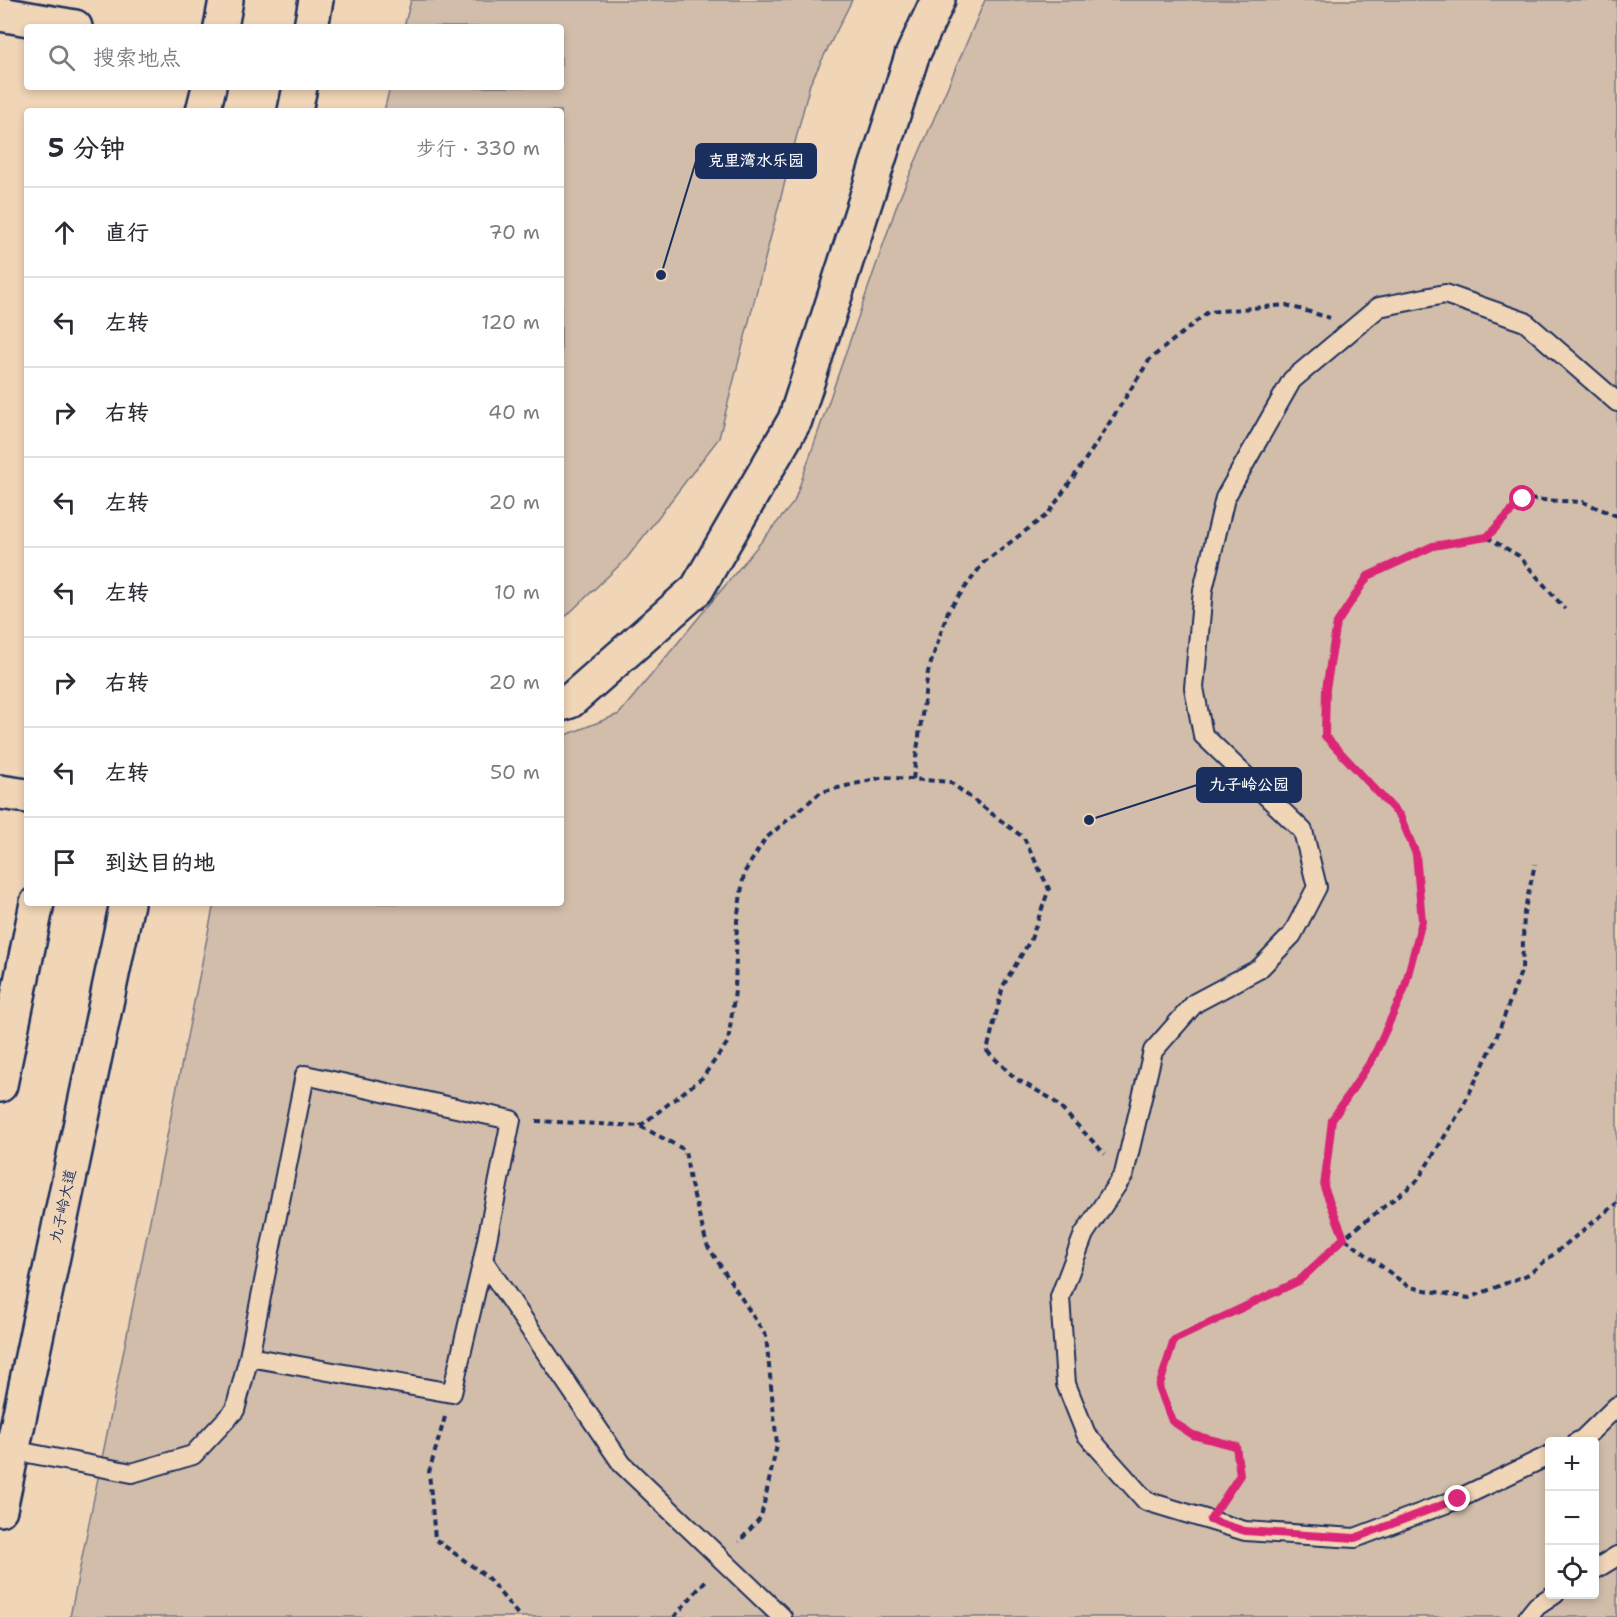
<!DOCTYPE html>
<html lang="zh">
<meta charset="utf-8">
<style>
body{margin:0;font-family:"Shantell Sans","LXGW WenKai TC",sans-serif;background:#f7f7f7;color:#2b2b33}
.controls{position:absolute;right:18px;bottom:18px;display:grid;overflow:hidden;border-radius:6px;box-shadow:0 3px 9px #0003}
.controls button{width:54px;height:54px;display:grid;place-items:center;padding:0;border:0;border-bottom:2px solid #e1e1e2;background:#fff;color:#2b2b33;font:30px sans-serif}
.stop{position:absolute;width:18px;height:18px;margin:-14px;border:4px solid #db2777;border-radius:50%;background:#fff}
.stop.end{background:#db2777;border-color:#fff;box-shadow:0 2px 6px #0008}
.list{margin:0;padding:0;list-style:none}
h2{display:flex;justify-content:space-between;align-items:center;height:78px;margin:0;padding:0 24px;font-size:26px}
h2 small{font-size:20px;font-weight:400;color:#7c7c81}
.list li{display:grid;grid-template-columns:39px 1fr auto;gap:18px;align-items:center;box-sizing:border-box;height:90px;padding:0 24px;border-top:2px solid #e1e1e2}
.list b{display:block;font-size:22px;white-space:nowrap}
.list em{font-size:20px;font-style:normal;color:#7c7c81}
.icon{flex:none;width:33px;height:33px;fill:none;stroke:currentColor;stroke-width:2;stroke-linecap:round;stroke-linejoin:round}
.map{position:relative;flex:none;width:1617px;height:1617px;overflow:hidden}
.search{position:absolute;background:#fff;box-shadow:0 3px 9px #0003;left:24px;top:24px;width:540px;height:66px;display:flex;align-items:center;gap:15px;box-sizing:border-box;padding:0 21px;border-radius:6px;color:#7c7c81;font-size:22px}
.panel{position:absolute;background:#fff;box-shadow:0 3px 9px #0003;left:24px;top:108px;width:540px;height:798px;border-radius:6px}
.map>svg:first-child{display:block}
.green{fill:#d1bdaa;stroke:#767684;stroke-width:1.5;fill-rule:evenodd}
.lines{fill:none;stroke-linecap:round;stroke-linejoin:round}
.lane-casing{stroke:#1b2f5e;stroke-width:22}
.street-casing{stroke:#1b2f5e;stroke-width:38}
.secondary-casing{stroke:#1b2f5e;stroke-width:38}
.path{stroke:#1b2f5e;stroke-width:4;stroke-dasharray:6 4.5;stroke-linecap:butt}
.lane{stroke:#f0d5b7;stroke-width:18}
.street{stroke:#f0d5b7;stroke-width:33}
.secondary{stroke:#f0d5b7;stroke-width:33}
.route{stroke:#db2777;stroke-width:8}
.labels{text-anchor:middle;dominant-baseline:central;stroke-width:5;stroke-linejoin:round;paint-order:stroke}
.street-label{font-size:15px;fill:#1b2f5e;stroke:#f0d5b7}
.leader{fill:none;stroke:#1b2f5e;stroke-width:2}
.callout-dot{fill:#1b2f5e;stroke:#f0d5b7;stroke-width:2}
.callout{fill:#1b2f5e;stroke:#1b2f5e;stroke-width:2}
.callout-label{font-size:16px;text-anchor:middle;font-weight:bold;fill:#fff}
</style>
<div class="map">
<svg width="1617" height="1617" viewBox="0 0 1617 1617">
<rect width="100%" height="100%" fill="#f0d5b7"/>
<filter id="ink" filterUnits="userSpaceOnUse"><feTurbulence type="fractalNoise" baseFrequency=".0167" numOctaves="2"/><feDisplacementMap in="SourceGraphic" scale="12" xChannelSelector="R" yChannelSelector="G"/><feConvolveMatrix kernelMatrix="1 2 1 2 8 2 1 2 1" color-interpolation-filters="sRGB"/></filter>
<g filter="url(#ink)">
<g class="green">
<path d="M411,0H852L810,84L719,438L627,558L561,621V111H384L390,87H561V27H404Z"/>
<path d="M985,0H1617V1617H70L214,903H561V737L619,714L794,502L898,202ZM1550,1442H1594V1594H1550Z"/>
</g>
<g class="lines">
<defs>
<g id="lane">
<path d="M483,1260L622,1464L782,1617"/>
<path d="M1577,1442L1583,1439L1617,1406"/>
<path d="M12,1450L132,1473L193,1455L235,1410L249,1357L305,1075L511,1120L483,1260L452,1393L249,1357"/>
<path d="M1550,1455L1458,1499L1355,1538L1245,1531L1146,1501L1086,1434L1066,1384L1060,1297L1084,1234L1124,1174L1153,1051L1195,1003L1259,969L1292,935L1317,887L1303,831L1203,735L1194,688L1203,590L1225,498L1292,380L1379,307L1445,294L1525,322L1617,402"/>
<path d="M1594,1570L1617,1556"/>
<path d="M1528,1617L1537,1606L1555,1594"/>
</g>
<path id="street" d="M561,704L570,701L697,589L795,420L912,56L938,0"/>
<g id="secondary">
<path d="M0,14L75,27"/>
<path d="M221,27L226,0"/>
<path d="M311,27L316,0"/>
<path d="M203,111L209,87"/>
<path d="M295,111L300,87"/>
<path d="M0,792L27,796"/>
<path d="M0,1085L37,903"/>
<path d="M0,1509L127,903"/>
</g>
</defs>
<use href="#lane" class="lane-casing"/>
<use href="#street" class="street-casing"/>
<use href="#secondary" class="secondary-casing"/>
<g class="path">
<path d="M1617,516L1583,502L1523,499L1487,537L1433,546L1368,576L1337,623L1325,689V736L1400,816L1416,854L1422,921L1404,990L1373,1058L1332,1120L1324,1187L1344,1238L1409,1287L1469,1298L1529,1274L1617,1203"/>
<path d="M1487,537L1519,556L1565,609"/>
<path d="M913,779L928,672L948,611L984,562L1048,514L1094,447L1150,359L1208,312L1286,305L1330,318"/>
<path d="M536,1121L640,1126L685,1150L690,1181L707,1245L766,1336L777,1445L761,1517L739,1542"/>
<path d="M640,1126L702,1078L728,1042L735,991L737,921L744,873L765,839L821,792L884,777L950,782L1024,838L1049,889L1031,939L1003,986L987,1051L1016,1079L1052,1099L1105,1154"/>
<path d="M445,1417L429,1472L435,1539L487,1577L520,1617"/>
<path d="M1224,1500L1240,1475L1236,1446L1193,1435L1172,1421L1159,1387L1174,1340L1299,1281L1344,1238L1417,1181L1461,1110L1495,1041L1522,969L1524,913L1535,864"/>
<path d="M674,1617L707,1579"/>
</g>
<use href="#lane" class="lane"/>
<use href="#street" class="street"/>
<use href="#secondary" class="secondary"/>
</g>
</g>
<g class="lines" filter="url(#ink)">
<path class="route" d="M1458,1499L1355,1538L1245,1531L1210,1520L1240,1475L1236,1446L1193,1435L1172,1421L1159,1387L1174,1340L1299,1281L1344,1238L1324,1187L1332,1120L1373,1058L1404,990L1422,921L1416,854L1400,816L1325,736L1326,689L1337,623L1368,576L1433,546L1487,537L1523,499"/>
</g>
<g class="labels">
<g class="street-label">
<text transform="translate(63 1206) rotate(-78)">九子岭大道</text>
</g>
</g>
<path class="leader" d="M661 275L696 161M1089 820L1197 785"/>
<g class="callout-dot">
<circle cx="661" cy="275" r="6"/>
<circle cx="1089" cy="820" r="6"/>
</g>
<g class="callout">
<rect x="696" y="144" width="120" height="34" rx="6"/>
<rect x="1197" y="768" width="104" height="34" rx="6"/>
</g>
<g class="callout-label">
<text x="756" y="166">克里湾水乐园</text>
<text x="1249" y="790">九子岭公园</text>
</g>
</svg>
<div class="controls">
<button>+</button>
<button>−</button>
<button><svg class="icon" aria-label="locate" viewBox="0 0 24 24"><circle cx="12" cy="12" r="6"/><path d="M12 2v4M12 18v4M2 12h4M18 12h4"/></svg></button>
</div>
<div class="stop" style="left:1523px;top:499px"></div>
<div class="stop end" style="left:1458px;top:1499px"></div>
<div class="search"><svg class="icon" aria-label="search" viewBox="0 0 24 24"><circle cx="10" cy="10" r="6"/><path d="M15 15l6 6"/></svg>搜索地点</div>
<section class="panel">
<h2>5 分钟<small>步行 · 330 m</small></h2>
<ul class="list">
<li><svg class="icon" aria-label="ahead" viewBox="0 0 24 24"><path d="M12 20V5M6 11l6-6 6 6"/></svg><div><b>直行</b></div><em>70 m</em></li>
<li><svg class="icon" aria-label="left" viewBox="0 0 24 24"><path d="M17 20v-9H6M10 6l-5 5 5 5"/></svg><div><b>左转</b></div><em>120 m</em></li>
<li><svg class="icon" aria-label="right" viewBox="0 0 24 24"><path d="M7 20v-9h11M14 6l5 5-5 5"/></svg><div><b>右转</b></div><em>40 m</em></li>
<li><svg class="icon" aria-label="left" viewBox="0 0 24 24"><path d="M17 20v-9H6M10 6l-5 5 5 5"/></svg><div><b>左转</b></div><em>20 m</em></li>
<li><svg class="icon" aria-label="left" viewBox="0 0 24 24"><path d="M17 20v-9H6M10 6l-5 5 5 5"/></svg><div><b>左转</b></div><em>10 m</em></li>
<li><svg class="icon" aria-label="right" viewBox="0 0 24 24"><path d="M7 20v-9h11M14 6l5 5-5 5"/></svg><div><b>右转</b></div><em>20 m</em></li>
<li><svg class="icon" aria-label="left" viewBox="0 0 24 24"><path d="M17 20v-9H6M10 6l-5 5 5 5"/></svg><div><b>左转</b></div><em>50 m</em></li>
<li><svg class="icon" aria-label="arrive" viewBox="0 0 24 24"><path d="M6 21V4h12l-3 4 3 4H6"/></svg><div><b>到达目的地</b></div></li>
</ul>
</section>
</div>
